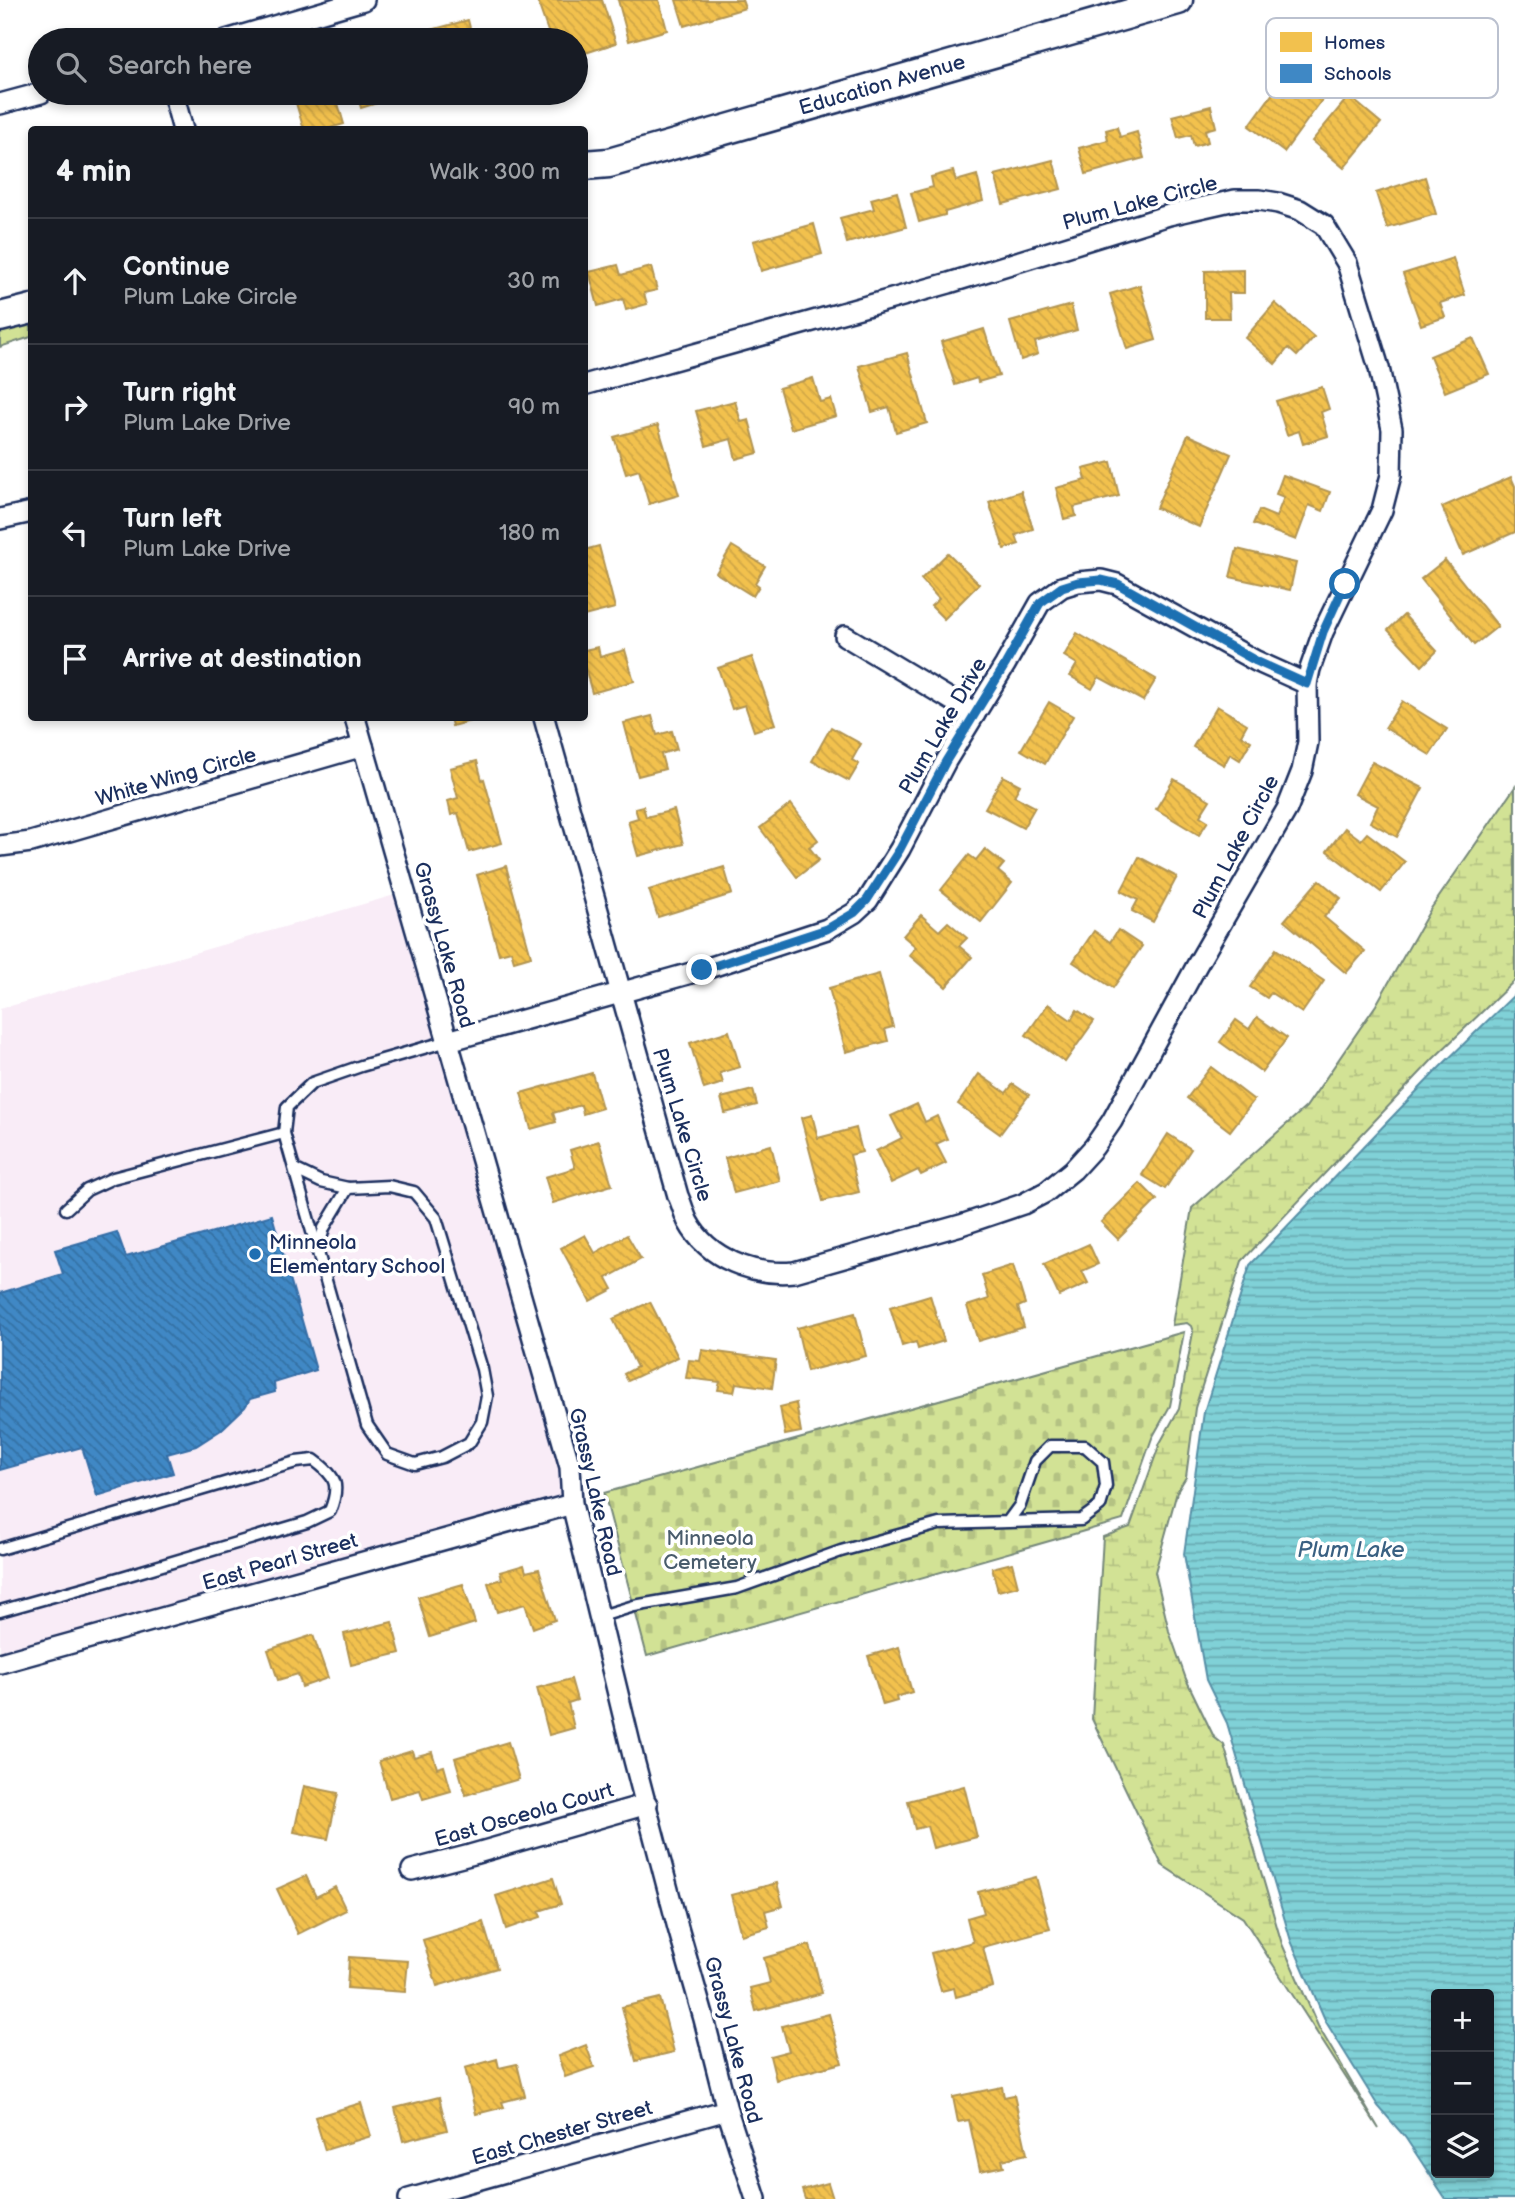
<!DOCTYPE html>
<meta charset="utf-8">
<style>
body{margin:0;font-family:"Balsamiq Sans",sans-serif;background:#242831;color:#f1f3f6}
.controls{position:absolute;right:21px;bottom:21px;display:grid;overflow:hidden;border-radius:7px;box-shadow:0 4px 10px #0003}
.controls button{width:63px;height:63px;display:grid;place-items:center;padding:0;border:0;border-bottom:2px solid #363941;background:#171b24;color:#f1f3f6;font:35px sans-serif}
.stop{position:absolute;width:21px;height:21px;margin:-16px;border:5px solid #1f6fb2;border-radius:50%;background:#fff}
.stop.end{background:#1f6fb2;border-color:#fff;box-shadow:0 2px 7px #0008}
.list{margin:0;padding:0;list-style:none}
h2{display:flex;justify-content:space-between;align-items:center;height:91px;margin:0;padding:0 28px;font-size:30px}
h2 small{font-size:23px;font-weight:400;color:#9ea1a6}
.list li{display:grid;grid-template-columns:46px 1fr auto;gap:21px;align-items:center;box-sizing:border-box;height:126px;padding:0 28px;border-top:2px solid #363941}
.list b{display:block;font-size:26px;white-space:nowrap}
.list p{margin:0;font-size:23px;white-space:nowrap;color:#9ea1a6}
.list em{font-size:23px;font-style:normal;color:#9ea1a6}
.icon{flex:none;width:38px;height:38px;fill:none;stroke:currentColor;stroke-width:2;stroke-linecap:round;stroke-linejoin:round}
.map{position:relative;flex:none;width:1515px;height:2199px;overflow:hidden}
.search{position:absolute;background:#171b24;box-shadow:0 4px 10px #0003;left:28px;top:28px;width:560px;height:77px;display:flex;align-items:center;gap:18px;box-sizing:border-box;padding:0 24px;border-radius:38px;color:#9ea1a6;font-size:26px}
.panel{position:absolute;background:#171b24;box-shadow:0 4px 10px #0003;left:28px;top:126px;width:560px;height:595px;border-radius:7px}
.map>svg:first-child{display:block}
.built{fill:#f9ecf7}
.grass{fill:#d2e295;stroke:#76887a;stroke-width:2}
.wetland{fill:url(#wetland-marsh);stroke:#76887a;stroke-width:2}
.cemetery{fill:url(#cemetery-stones);stroke:#76887a;stroke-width:2}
.water{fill:url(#water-rules);stroke:#5890a7;stroke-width:2;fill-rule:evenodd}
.homes{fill:url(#homes-back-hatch);stroke:#b29553;stroke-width:2}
.schools{fill:url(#schools-back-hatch);stroke:#346da6;stroke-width:2}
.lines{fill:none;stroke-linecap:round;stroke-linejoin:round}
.lane-casing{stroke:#1b2f5e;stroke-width:15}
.street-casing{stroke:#1b2f5e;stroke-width:24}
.secondary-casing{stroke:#1b2f5e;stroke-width:33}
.lane{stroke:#fff;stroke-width:10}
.street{stroke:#fff;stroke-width:19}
.secondary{stroke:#fff;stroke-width:28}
.route{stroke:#1f6fb2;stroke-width:9}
.poi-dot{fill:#1f6fb2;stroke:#fff;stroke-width:2.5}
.labels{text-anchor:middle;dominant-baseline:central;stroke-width:7;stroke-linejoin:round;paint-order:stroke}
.street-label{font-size:21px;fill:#1b2f5e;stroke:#fff}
.poi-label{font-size:21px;fill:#1b2f5e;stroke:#fff;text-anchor:start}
.park-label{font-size:21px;fill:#495c6c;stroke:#fff}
.water-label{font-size:23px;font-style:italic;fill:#396082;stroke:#fff}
.key{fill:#fff;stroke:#bbc1cf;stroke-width:2}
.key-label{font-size:19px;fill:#1b2f5e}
</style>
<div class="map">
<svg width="1515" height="2199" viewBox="0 0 1515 2199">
<defs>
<pattern id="wetland-marsh" width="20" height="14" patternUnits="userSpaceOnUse" patternTransform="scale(1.75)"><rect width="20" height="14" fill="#d2e295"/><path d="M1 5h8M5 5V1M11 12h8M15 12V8" fill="none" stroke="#b4c283"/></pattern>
<pattern id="cemetery-stones" width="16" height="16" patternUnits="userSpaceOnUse" patternTransform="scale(1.75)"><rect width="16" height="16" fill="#d2e295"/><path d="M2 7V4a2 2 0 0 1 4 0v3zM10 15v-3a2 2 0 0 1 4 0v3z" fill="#b4c283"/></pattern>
<pattern id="water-rules" width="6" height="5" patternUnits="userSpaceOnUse" patternTransform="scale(1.75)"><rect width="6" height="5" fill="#80d1d7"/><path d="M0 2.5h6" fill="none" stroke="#68aab2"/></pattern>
<pattern id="homes-back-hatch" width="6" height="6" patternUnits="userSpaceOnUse" patternTransform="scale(1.75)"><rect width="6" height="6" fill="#f2c14e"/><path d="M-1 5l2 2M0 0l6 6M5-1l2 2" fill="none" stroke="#cfa646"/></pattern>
<pattern id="schools-back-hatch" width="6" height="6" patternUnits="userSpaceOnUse" patternTransform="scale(1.75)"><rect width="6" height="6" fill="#3f88c5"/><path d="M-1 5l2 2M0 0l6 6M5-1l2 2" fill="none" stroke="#3470a3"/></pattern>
</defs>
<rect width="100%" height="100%" fill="#fff"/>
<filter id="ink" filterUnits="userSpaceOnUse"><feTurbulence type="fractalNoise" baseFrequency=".0143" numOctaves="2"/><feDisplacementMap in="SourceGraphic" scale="14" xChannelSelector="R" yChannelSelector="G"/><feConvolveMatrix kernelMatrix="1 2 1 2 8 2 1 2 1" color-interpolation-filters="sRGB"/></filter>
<g filter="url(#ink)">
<path class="built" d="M405,892L572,1504L0,1664V1009Z"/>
<path class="grass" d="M31,322V337L0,347V330Z"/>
<path class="wetland" d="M1515,787V980L1433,1059L1242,1261L1195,1408L1186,1477L1177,1492L1155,1572L1169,1631L1186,1679L1214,1737L1224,1745L1282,1944L1318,2026L1379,2129L1243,1918L1162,1865L1092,1719L1103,1537L1130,1527L1160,1443L1179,1409L1193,1332L1191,1326L1187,1323L1172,1325L1192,1208L1306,1107L1376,1005L1430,910Z"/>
<path class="cemetery" d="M1184,1332L1170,1406L1152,1438L1123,1520L647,1656L604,1493Z"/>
<path class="water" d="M1515,994V2199H1446L1405,2137L1378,2106L1326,2022L1291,1941L1227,1723L1206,1680L1184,1554L1204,1412L1250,1265L1440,1067ZM1436,1994H1489V2173H1436Z"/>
<g class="homes">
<path d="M537,0H602L616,43L576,56V40H551Z"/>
<path d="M618,0H659L667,30L629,41Z"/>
<path d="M676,0H742L745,8L684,26Z"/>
<path d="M468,20L473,40H422L420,33Z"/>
<path d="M1292,67L1327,93L1284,152L1249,126Z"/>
<path d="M293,93H335L344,124L323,130H304Z"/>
<path d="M357,93H402L403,95L361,108Z"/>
<path d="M437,93H464L439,100Z"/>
<path d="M1349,96L1381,123L1344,168L1312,141Z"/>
<path d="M1211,106L1216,127L1205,130L1208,142L1194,146L1191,135L1178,138L1172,116Z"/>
<path d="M1117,127L1120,137L1137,132L1144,158L1086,174L1079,148L1108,140L1106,130Z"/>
<path d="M1053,160L1061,189L1003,204L995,175Z"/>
<path d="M953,171L956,181L977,175L983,201L945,212V215L919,222L911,193L933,187L931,177Z"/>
<path d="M1425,177L1436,214L1387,228L1376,193Z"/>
<path d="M897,192L906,227L847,243L840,218L874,209L871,199Z"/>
<path d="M814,224L822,254L761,271L753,241Z"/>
<path d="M1453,258L1465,295L1440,303L1445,317L1421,325L1403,274Z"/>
<path d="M618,265L621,275L651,267L657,290L644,293L647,304L626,310L623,299L598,306L589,272Z"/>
<path d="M1244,270V293H1229L1230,318H1205V271Z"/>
<path d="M1140,285L1156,340L1127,349L1110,294Z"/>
<path d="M1275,303L1314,337L1297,356L1288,348L1275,364L1245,338Z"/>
<path d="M1071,305L1077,330L1035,342L1038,354L1021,360L1010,322Z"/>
<path d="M984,329L999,376L978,382L977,378L955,385L941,342Z"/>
<path d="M1473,338L1489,374L1445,392L1430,356Z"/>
<path d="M907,353L927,423L896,432L889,407L872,412L859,366Z"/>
<path d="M813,378L820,402L831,399L836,416L791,429L779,388Z"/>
<path d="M1322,387L1329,409L1321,412L1328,436L1303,444L1299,431L1287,435L1276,401Z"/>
<path d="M735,401L741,422L749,420L758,453L736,459L731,439L706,446L696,411Z"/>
<path d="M658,425L679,495L649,504L639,470L626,474L614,437Z"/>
<path d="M1188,435L1231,454L1199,527L1156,508Z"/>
<path d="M1111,462L1119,496L1074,507L1076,516L1064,519L1056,488L1086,480L1083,469Z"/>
<path d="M1283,475L1330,492L1323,511L1309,505L1296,540L1253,524L1259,510L1276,517L1284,497L1276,494Z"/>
<path d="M1511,477L1515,486V532L1463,555L1442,507Z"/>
<path d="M1021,491L1033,529L1016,535L1019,544L1004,549L989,502Z"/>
<path d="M599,546L615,608L584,616V550Z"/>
<path d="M732,546L765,566L755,583L759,586L753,596L716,573Z"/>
<path d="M1237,549L1296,563L1290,590L1230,577Z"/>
<path d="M948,553L979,584L944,619L931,606L939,599L921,579Z"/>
<path d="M1445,560L1498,626L1474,645L1421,579Z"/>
<path d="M1404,615L1437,651L1422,666L1388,630Z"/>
<path d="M1077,633L1156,679L1143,701L1099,677L1092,689L1070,676L1077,664L1064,656Z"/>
<path d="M598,647L600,657L625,650L634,681L592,693L584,664V650Z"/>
<path d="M752,657L775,724L754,731L745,705L732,709L718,668Z"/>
<path d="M1402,701L1447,729L1430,755L1385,728Z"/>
<path d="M1049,702L1073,716L1045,764L1021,750Z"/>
<path d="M1217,706L1247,724L1241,735L1251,741L1240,760L1230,754L1224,765L1193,747Z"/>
<path d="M652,716L657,735L672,731L677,749L661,754L665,769L638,776L624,723Z"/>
<path d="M450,718H478V719L452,726Z"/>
<path d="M831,727L861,744L852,760L859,764L849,781L812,761Z"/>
<path d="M477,761L482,780L484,779L502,843L469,852L458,813L451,815L448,801L458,798L450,768Z"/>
<path d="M1372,762L1423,788L1397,837L1370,822L1378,806L1355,794Z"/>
<path d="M1003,776L1020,785L1014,796L1035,807L1023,828L985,808Z"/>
<path d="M1174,779L1210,800L1200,816L1208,821L1199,835L1156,809Z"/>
<path d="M791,804L818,840L809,847L819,860L797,877L760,828Z"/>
<path d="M643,806L646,817L674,810L683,844L638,856L628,821L638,818L635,808Z"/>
<path d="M1345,828L1361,840L1367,833L1405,862L1381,892L1327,851Z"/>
<path d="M985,849L1004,864L998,871L1012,883L981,922L941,890L969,855L976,860Z"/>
<path d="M1139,857L1177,877L1153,922L1132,911L1138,900L1121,891Z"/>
<path d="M506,866L531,956L514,961L511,951L499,954L477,875Z"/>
<path d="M724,867L732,894L658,917L649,890Z"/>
<path d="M1319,880L1341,898L1324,917L1365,951L1346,973L1284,921Z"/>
<path d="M921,915L939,931L948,922L967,938L959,946L972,957L946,987L909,955L916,947L903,936Z"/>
<path d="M1118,930L1142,946L1113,988L1073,962L1094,931L1110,942Z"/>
<path d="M1276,949L1324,981L1302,1013L1271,993L1267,998L1250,987Z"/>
<path d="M879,974L893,1027L885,1029L888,1041L846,1052L829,988Z"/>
<path d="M1048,1004L1071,1020L1077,1010L1094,1021L1065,1062L1026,1035Z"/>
<path d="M1257,1017L1287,1038L1262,1072L1220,1042L1236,1020L1249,1029Z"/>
<path d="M729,1031L740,1067L720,1073L723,1083L704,1089L690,1043Z"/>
<path d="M1211,1067L1254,1100L1230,1131L1187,1098Z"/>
<path d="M592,1073L602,1108L583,1114L581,1105L553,1113L556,1122L531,1129L521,1093Z"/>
<path d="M979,1074L1006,1093L1013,1084L1029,1095L1000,1134L958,1104Z"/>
<path d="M753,1090L757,1105L725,1113L721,1098Z"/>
<path d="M917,1104L925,1122L937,1116L947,1139L936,1144L946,1163L921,1175L918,1170L891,1183L876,1151L902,1138L891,1116Z"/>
<path d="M812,1115L818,1138L856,1128L862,1152L850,1155L859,1192L823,1201L801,1118Z"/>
<path d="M1168,1134L1191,1149L1165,1189L1142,1175Z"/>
<path d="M599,1141L612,1185L553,1203L545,1177L575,1168L570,1150Z"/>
<path d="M771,1145L780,1181L734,1193L725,1158Z"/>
<path d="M1140,1183L1157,1200L1118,1239L1101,1222Z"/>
<path d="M585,1235L595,1253L627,1235L641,1259L607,1278L613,1289L590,1301L561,1248Z"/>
<path d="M1089,1244L1098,1264L1082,1271L1088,1283L1059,1296L1044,1264Z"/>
<path d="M1013,1265L1025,1304L1018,1307L1024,1327L978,1341L967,1306L989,1299L982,1275Z"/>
<path d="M930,1295L944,1341L918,1349L916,1342L902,1346L890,1307Z"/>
<path d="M650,1302L678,1357L628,1381L624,1374L637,1367L613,1319Z"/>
<path d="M855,1313L866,1356L807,1371L797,1328Z"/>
<path d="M702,1350L776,1360L772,1388L736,1383L734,1392L718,1390L720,1382L686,1378L689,1360L700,1361Z"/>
<path d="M796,1403L801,1432L785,1435L780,1407Z"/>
<path d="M1012,1563L1018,1586L998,1591L992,1568Z"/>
<path d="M524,1565L526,1572L539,1569L555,1620L533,1628L525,1604L497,1612L488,1583L502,1579L500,1572Z"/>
<path d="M463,1584L475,1623L430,1637L418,1597Z"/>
<path d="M392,1622L400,1653L351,1665L344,1634Z"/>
<path d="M313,1635L328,1678L302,1687L298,1674L278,1680L268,1650Z"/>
<path d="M899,1647L912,1692L896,1697L897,1701L883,1705L868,1656Z"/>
<path d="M571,1679L577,1700L568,1703L574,1728L549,1735L537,1688Z"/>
<path d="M508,1742L519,1779L466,1795L455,1758Z"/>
<path d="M412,1751L414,1757L432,1752L437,1768L444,1766L451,1791L423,1799L420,1790L390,1798L379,1761Z"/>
<path d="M304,1786L338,1793L328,1839L294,1832Z"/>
<path d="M964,1786L977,1837L933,1848L927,1826L915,1829L908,1801Z"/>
<path d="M306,1876L316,1897L335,1887L346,1910L298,1934L277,1889Z"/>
<path d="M1036,1877L1050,1929L983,1947L993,1987L956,1997L954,1988L941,1991L931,1953L973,1942L967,1918L984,1913L978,1892Z"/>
<path d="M553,1878L561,1904L539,1911L541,1917L506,1929L496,1896Z"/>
<path d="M777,1883L783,1906L765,1911L769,1927L741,1935L731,1895Z"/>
<path d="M483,1922L497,1968L437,1986L423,1940Z"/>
<path d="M810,1945L822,1993L756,2011L750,1988L770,1983L764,1958Z"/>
<path d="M349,1957L408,1961L405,1992L347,1988Z"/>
<path d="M660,1998L674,2052L636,2061L622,2007Z"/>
<path d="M829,2014L842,2063L776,2080L770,2056L789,2051L782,2026Z"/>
<path d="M586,2045L594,2067L565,2077L558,2056Z"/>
<path d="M497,2059L499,2068L517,2064L525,2096L502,2102L504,2107L476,2114L465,2068Z"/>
<path d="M1002,2087L1004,2097L1014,2095L1027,2154L1002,2160L1004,2166L980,2171L969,2120L958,2122L953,2097Z"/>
<path d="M439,2097L447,2130L403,2141L395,2108Z"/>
<path d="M361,2103L371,2136L325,2150L315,2117Z"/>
<path d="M828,2183L833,2199H805L802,2190Z"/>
</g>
<path class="schools" d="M272,1215L316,1370L274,1383L275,1392L250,1399L245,1407L221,1430L196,1446L167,1454L173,1473L97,1496L82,1447L0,1470V1293L63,1274L55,1250L117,1232L126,1257Z"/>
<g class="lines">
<defs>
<g id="lane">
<path d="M296,1170L321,1182L348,1188L389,1186L414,1192L436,1218L482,1369L487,1396L482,1422L469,1443L442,1457L415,1464L387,1454L367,1425L284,1133L287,1107L312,1083L361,1066L448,1041"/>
<path d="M66,1209L87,1190L113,1178L284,1133"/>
<path d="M318,1250L324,1228L348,1188"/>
<path d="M0,1549L296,1462L314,1460C337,1477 340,1485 330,1511L307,1522L122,1577L0,1611"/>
<path d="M601,1616L634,1606L737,1588L841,1551L939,1524L1081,1520L1100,1506L1106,1486L1103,1462L1085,1446H1050L1035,1461L1020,1505L1009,1520"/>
</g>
<g id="street">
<path d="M226,40L364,0"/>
<path d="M173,93L183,130"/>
<path d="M0,104L41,93"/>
<path d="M0,519L32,512"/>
<path d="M845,636L975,714"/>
<path d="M355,718L570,1467L572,1504L634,1760L678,1928L704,2019L727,2110L756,2199"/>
<path d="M544,718L678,1196C682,1204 684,1214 688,1222C708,1259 754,1276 794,1272L961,1225L1023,1204L1046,1192L1073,1170L1094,1147L1112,1121L1197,965L1287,809L1302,771L1308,742L1307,684L1310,669L1323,632L1382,510L1391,475L1392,429L1379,368L1347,263L1324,225L1300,210L1278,203L1259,200H1235L1169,215L949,283L584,385"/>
<path d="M0,846L31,842L363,746"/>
<path d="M448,1041L702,970L827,929L854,913L868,900L900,849L946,761L1005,665L1040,603L1062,587L1078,582L1101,580L1117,584L1256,661L1307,684"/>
<path d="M0,1663L572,1504"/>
<path d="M412,1870L470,1855L647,1804"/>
<path d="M409,2199L727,2110"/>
</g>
<g id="secondary">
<path d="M584,165L609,163L1178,0"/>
<path d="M0,317L32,309"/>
</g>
</defs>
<use href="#lane" class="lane-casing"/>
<use href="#street" class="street-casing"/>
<use href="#secondary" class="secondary-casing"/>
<use href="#lane" class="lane"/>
<use href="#street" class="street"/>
<use href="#secondary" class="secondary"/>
</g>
</g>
<g class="lines" filter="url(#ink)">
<path class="route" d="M702,970L827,929L854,913L867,900L900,849L946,761L1005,665L1040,603L1062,587L1078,582L1101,580L1118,584L1256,661L1307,684L1323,632L1345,584"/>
</g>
<circle class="poi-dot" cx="255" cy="1254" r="7"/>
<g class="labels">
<g class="street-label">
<text transform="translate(882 85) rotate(-16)">Education Avenue</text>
<text transform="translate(1140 203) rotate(-15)">Plum Lake Circle</text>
<text transform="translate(943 726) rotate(-60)">Plum Lake Drive</text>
<text transform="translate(176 777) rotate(-16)">White Wing Circle</text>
<text transform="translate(1236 847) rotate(-62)">Plum Lake Circle</text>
<text transform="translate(444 945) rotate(74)">Grassy Lake Road</text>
<text transform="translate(682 1125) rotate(73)">Plum Lake Circle</text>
<text transform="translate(595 1492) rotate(77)">Grassy Lake Road</text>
<text transform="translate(280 1562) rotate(-16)">East Pearl Street</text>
<text transform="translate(524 1815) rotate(-16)">East Osceola Court</text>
<text transform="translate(733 2040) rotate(75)">Grassy Lake Road</text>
<text transform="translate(562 2133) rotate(-16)">East Chester Street</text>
</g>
<g class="poi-label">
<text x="269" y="1242">Minneola<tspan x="269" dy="24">Elementary School</tspan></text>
</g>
<g class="park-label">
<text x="710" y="1538">Minneola<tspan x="710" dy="24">Cemetery</tspan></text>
</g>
<g class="water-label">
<text x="1351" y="1550">Plum Lake</text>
</g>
</g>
<rect x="1266" y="18" width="232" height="80" rx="10" class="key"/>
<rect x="1280" y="32" width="32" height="20" fill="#f2c14e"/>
<rect x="1280" y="64" width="32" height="19" fill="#3f88c5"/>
<g class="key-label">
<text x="1324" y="49">Homes</text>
<text x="1324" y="80">Schools</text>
</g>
</svg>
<div class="controls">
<button>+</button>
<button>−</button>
<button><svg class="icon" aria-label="layers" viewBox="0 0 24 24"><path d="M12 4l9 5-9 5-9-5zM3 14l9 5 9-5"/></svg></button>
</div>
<div class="stop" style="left:1345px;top:584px"></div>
<div class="stop end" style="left:702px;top:970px"></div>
<div class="search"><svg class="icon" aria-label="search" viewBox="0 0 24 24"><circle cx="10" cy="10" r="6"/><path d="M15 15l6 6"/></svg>Search here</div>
<section class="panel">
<h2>4 min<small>Walk · 300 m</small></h2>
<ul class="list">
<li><svg class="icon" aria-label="ahead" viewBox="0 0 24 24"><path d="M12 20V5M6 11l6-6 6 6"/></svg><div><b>Continue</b><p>Plum Lake Circle</p></div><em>30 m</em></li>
<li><svg class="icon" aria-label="right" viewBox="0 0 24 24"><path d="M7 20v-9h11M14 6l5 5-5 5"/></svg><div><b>Turn right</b><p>Plum Lake Drive</p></div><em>90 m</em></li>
<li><svg class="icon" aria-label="left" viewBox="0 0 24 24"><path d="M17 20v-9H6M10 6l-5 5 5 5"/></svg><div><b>Turn left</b><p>Plum Lake Drive</p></div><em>180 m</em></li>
<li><svg class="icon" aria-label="arrive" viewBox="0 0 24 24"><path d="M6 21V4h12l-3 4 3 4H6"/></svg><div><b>Arrive at destination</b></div></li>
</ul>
</section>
</div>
